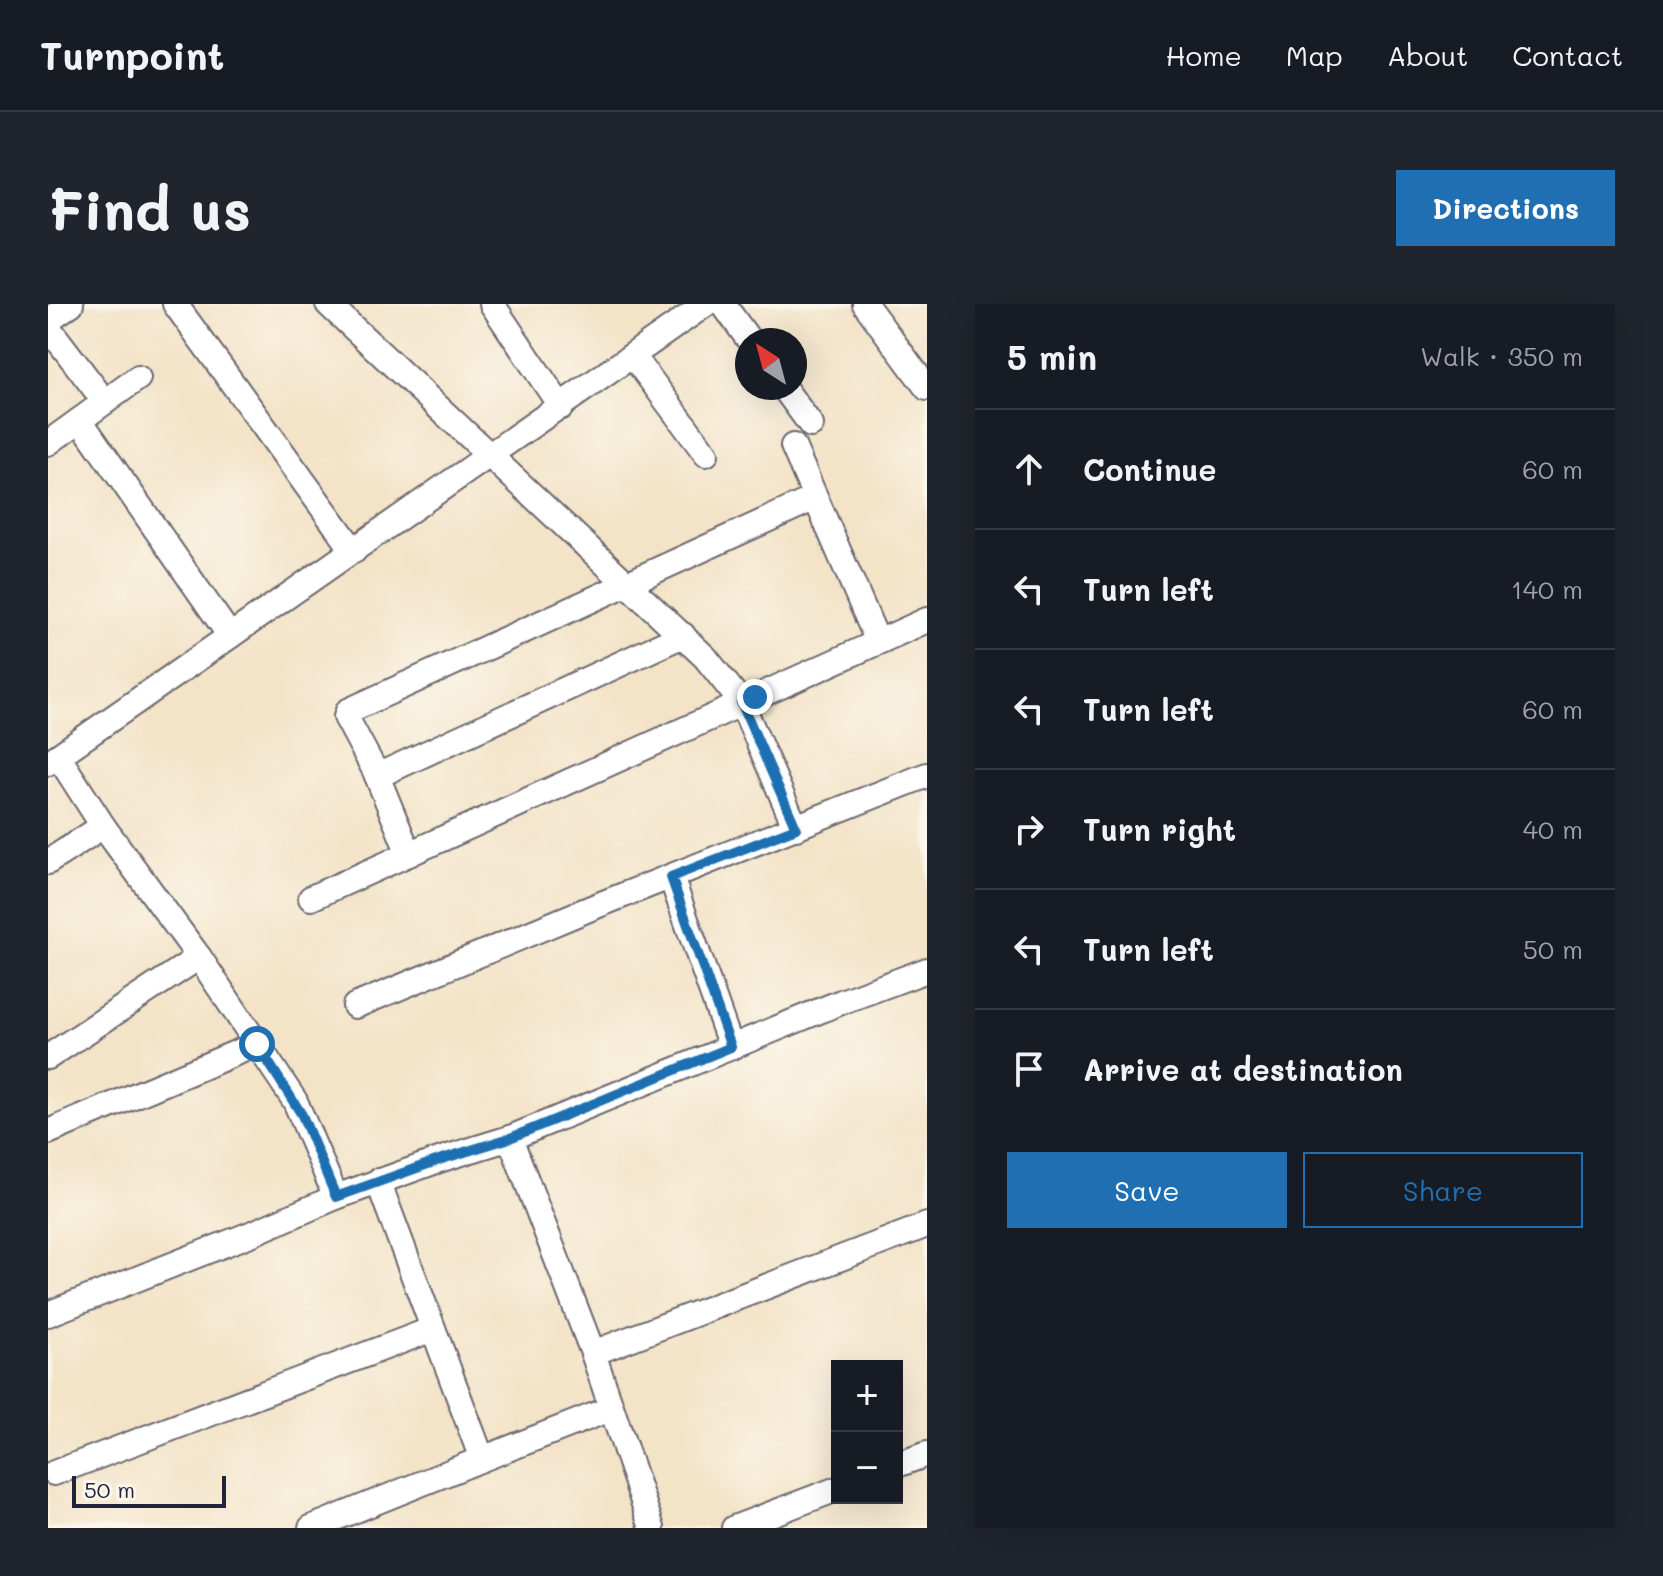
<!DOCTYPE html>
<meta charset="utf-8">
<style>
body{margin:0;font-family:Mali,sans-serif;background:#20242c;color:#f1f3f6}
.controls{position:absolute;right:24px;bottom:24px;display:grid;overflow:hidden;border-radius:0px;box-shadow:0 8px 32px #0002}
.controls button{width:72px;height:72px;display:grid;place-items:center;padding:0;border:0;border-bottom:2px solid #363941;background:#171b24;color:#f1f3f6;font:40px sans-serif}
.compass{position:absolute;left:687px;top:24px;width:72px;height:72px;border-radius:50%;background:#171b24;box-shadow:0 8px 32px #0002;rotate:324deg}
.scale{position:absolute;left:24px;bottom:20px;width:154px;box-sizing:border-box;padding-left:8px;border:4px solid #22223b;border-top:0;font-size:22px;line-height:28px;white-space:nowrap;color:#22223b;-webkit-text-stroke:6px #fbf7ec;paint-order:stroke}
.stop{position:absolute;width:24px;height:24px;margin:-18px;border:6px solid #1f6fb2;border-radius:50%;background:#fff}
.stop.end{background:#1f6fb2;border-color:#fff;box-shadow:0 2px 8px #0008}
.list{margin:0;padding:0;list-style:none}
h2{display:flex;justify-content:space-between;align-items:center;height:104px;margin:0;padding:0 32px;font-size:34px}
h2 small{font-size:26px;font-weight:400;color:#9ea1a6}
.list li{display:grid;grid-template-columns:52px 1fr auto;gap:24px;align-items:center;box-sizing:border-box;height:120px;padding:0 32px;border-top:2px solid #363941}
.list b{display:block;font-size:30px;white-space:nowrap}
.list em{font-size:26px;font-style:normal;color:#9ea1a6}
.actions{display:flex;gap:16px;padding:24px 32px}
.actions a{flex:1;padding:18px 0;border:2px solid #1f6fb2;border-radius:0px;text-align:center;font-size:28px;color:#1f6fb2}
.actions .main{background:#1f6fb2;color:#fff}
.icon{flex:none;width:44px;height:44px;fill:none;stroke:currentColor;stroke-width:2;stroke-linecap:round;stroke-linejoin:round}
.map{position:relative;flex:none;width:879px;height:1224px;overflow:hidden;border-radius:0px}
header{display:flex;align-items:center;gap:48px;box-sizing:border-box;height:112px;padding:0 40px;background:#171b24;border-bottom:2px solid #363941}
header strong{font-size:38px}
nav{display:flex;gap:44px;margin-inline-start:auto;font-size:28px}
.intro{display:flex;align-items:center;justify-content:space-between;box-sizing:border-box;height:192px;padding:0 48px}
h1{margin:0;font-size:56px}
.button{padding:20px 36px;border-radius:0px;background:#1f6fb2;color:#fff;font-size:28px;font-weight:700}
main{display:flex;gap:48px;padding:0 48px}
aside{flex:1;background:#171b24;border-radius:0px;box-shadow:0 8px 32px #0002}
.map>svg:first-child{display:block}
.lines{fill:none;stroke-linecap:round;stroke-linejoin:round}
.street-casing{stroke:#6b666c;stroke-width:28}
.street{stroke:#fff;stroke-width:24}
.route{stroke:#1f6fb2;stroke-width:10}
</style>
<header>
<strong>Turnpoint</strong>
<nav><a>Home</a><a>Map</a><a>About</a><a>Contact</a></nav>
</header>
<div class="intro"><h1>Find us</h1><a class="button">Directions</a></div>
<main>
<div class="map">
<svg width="879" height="1224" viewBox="0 0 879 1224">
<rect width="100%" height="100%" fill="#fbf7ec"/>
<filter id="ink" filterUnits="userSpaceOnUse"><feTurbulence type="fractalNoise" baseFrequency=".0125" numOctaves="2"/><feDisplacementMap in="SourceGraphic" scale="16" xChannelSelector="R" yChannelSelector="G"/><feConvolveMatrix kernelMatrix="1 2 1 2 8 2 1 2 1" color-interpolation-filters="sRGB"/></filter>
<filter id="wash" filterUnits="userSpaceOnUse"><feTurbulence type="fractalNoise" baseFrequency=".006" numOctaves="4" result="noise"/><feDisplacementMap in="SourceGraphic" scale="32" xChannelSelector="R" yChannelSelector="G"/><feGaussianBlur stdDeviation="1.8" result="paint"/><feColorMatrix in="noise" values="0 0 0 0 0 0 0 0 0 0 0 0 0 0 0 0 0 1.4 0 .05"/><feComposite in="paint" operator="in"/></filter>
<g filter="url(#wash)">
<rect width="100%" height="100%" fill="#f3e3c7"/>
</g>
<g filter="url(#ink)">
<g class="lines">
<defs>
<g id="street">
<path d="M127,0L306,247"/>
<path d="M280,0L657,353L693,398L748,524"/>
<path d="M444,0L513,103"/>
<path d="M675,0L701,36"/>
<path d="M817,0L879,84"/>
<path d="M0,16L23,0"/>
<path d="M0,23L57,98"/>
<path d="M585,52L658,150"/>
<path d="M736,84L763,121"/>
<path d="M32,116L182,332"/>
<path d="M0,139L90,74"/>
<path d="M745,142L830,338"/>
<path d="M10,452L55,522"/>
<path d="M0,459L658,0"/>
<path d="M329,472L635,331"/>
<path d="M361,550L327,467L298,413L300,407L767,194"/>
<path d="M0,558L55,522L151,653L247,797L288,893"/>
<path d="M623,573L683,743"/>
<path d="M263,594L879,316"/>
<path d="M307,702L543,604L879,471"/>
<path d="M0,753L151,653"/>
<path d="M0,828L209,740"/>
<path d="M462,834L793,698L879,666"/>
<path d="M330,877L434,1155L562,1105"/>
<path d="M0,1010L205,929L288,893L394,855L462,834L545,1049L879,921"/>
<path d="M545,1049L604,1224"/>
<path d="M849,1161L879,1150"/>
<path d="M6,1169L385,1025"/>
<path d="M263,1224L434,1155"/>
<path d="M686,1224L789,1185"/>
</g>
</defs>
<use href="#street" class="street-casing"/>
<use href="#street" class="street"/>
</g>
</g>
<g class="lines" filter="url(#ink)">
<path class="route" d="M209,740L254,811L288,893L394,855L462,834L683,743L623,573L748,524L693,398L707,393"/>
</g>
</svg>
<div class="controls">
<button>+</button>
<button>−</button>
</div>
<svg class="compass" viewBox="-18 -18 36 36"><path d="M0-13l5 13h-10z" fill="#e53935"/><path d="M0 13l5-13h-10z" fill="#9ea1a6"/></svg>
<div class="scale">50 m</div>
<div class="stop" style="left:209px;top:740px"></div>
<div class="stop end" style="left:707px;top:393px"></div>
</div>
<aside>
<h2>5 min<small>Walk · 350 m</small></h2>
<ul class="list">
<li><svg class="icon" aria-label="ahead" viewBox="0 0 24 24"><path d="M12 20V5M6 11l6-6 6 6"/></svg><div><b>Continue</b></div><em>60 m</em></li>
<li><svg class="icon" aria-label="left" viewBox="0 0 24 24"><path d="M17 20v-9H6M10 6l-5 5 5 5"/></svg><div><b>Turn left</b></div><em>140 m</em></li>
<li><svg class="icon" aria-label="left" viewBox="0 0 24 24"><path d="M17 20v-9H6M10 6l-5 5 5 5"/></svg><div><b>Turn left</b></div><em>60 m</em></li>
<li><svg class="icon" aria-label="right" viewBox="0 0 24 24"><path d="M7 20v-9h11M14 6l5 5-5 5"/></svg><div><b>Turn right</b></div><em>40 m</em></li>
<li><svg class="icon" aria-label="left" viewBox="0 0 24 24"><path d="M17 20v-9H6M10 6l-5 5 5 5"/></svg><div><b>Turn left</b></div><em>50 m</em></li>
<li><svg class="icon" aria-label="arrive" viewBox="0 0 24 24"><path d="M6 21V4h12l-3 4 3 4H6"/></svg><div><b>Arrive at destination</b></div></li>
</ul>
<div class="actions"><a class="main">Save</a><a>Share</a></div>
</aside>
</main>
